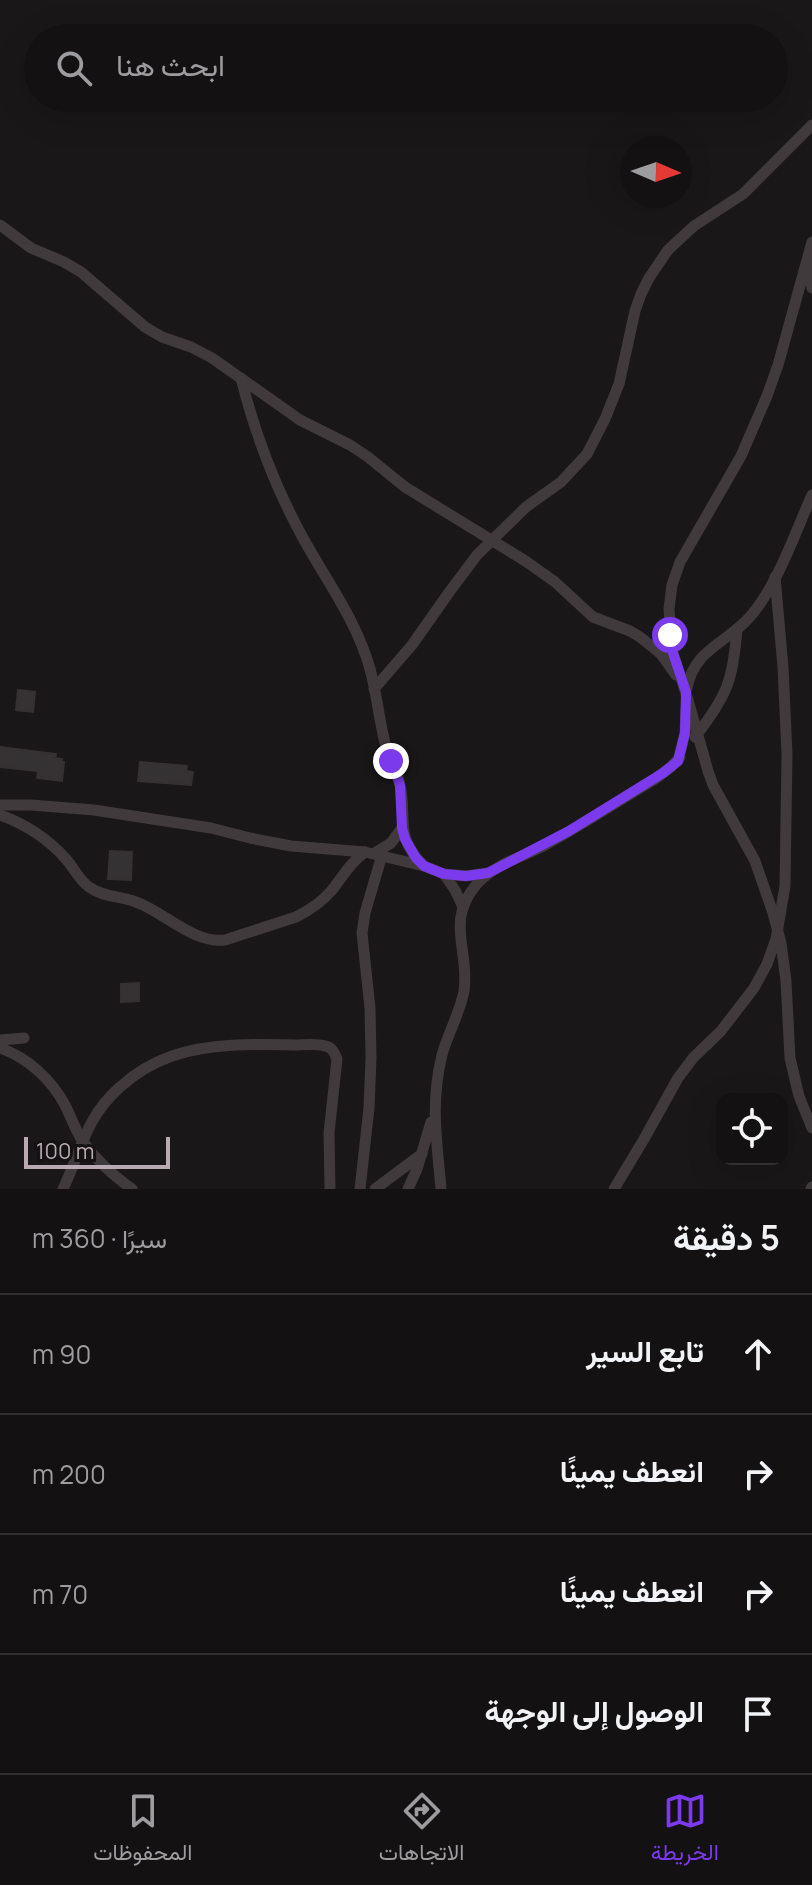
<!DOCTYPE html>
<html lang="ar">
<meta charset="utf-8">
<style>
body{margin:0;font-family:Manrope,Vazirmatn,sans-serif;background:#201f20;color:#f1f3f6;direction:rtl}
.controls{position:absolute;right:24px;bottom:24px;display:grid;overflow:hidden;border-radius:16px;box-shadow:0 8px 32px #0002}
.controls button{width:72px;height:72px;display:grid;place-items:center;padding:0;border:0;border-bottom:2px solid #323132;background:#131112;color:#f1f3f6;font:40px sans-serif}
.compass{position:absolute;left:620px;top:136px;width:72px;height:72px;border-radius:50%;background:#131112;box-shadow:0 8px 32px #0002;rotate:92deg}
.scale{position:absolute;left:24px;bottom:20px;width:146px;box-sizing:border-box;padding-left:8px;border:4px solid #b9aab2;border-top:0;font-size:22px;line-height:28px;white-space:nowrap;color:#b9aab2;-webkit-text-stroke:6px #141213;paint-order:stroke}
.stop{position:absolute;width:24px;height:24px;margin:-18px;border:6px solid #7c3aed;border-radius:50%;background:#fff}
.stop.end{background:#7c3aed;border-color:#fff;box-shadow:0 2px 8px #0008}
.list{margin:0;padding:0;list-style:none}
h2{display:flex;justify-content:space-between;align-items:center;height:104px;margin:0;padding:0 32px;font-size:34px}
h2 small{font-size:26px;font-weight:400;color:#9d9d9f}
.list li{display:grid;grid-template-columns:52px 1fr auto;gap:24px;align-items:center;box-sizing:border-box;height:120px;padding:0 32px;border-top:2px solid #323132}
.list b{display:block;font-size:30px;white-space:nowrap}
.list em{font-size:26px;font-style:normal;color:#9d9d9f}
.icon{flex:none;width:44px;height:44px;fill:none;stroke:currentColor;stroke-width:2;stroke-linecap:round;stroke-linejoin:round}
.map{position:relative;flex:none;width:812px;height:1189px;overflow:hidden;direction:ltr}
.search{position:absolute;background:#131112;box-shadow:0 8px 32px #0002;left:24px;right:24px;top:24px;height:88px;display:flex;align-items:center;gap:20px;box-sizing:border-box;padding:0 28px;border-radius:44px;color:#9d9d9f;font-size:30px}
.sheet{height:584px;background:#131112}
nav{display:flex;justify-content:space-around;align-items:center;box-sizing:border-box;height:112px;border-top:2px solid #323132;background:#131112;font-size:22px;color:#9d9d9f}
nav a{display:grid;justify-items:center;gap:4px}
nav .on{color:#7c3aed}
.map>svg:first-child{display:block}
.building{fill:#353233;stroke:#353132;stroke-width:2}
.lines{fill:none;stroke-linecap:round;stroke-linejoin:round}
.minor{stroke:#403a3d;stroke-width:11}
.route{stroke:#7c3aed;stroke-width:10}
</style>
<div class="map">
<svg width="812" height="1189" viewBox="0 0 812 1189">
<rect width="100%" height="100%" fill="#191718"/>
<g class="building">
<path d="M18,690L35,692L33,712L16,710Z"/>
<path d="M0,747L56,754L55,758L62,759L61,762H64L62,781L37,778L38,771L0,767Z"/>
<path d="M140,762L187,766L186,771L193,772L191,785L138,781Z"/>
<path d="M110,851L132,852L131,880L108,879Z"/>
<path d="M139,983V1001L121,1002V984Z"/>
</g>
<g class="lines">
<g class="minor">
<path d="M0,225L31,248L64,262L81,272L145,327L162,337L191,347L212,358L300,420L350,445L368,457L405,487L527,562L555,582L593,617L630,631L640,637L661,654L676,675"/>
<path d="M812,242L778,365L767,396L741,456L680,562L672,585L669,609L672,650L688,700L708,771L713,785L755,861L773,913L781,943L786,981L790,1058L799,1096L812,1128"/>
<path d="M808,265L812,288"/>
<path d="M241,378C255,434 275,487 303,538C326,580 357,621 370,669C377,694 379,721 386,747C389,759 396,769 399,781C409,817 392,835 424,866"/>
<path d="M687,688C694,651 722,645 746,621C775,592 795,533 812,495"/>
<path d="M374,689L412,645L450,591L477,555L526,507L561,482L587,454L605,419L619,384L635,311L641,294L649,278L668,250L694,226L743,194L812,125"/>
<path d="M695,737C727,696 733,681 737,629"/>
<path d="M678,761L685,733L686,710"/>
<path d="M0,805H31L94,810L211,828L250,838L291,846L365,852L424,866L444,874L466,876L488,873"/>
<path d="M0,815C25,824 48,839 66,859C74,868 79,880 89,887C103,897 120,896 136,902C164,912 194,944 225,940L296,917C310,910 322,902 332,890C343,876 350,863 365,852"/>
<path d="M375,853L391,843L402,828"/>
<path d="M444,874L455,890L463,907"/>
<path d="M0,1040L24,1038"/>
<path d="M0,1048C28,1058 51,1079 65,1105C71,1117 75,1129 82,1140C94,1158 114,1176 132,1189"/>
<path d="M63,1189C81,1151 86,1117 119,1088C134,1074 152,1063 172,1056C209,1043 254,1044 294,1045C303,1045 316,1043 325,1046C332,1047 334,1052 337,1059L329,1133L330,1189"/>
<path d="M360,1189L369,1108L371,1058L370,1008L362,933L365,913L382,855"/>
<path d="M375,1189L422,1154"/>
<path d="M408,1189L417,1169L431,1122"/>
<path d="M441,1189C437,1141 430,1104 442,1055C448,1033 460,1013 464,991C470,951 445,922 476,885C493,865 522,857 545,845C582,825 618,801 655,779L671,767L680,757"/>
<path d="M614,1189L644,1139L678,1078L693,1058L721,1031L754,988L767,964L776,939L785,886L787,754L783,667L775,577"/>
<path d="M811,1189L812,1187"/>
</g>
</g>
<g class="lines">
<path class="route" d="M391,761L400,785L402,828L405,839L416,858L424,866L444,874L466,876L488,873L569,831L663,773L678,761L685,733L686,692L672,650L670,635"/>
</g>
</svg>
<div class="controls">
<button><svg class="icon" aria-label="locate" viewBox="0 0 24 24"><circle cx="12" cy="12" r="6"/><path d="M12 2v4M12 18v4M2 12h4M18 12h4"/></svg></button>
</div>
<svg class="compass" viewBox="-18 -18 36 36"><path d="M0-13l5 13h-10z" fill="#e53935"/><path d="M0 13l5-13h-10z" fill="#9d9d9f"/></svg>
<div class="scale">100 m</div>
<div class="stop" style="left:670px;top:635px"></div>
<div class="stop end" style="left:391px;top:761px"></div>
<div class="search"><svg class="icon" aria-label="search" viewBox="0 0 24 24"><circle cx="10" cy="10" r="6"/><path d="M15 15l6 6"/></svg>ابحث هنا</div>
</div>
<section class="sheet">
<h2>5 دقيقة<small>سيرًا · 360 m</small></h2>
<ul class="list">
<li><svg class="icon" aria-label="ahead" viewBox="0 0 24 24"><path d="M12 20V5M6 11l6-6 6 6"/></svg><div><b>تابع السير</b></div><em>90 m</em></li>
<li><svg class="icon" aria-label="right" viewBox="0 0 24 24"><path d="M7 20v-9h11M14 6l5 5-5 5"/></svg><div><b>انعطف يمينًا</b></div><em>200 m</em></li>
<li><svg class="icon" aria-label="right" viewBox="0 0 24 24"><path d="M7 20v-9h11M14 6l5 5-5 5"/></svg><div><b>انعطف يمينًا</b></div><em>70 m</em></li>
<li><svg class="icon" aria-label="arrive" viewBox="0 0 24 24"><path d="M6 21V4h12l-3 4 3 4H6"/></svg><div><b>الوصول إلى الوجهة</b></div></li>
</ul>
</section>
<nav>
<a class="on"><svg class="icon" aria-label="map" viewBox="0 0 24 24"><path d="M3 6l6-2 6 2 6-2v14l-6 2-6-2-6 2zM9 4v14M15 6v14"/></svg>الخريطة</a>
<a><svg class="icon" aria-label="directions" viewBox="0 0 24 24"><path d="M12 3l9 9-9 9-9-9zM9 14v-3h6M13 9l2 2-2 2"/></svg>الاتجاهات</a>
<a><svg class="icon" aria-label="saved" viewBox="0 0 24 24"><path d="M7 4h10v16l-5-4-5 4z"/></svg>المحفوظات</a>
</nav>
